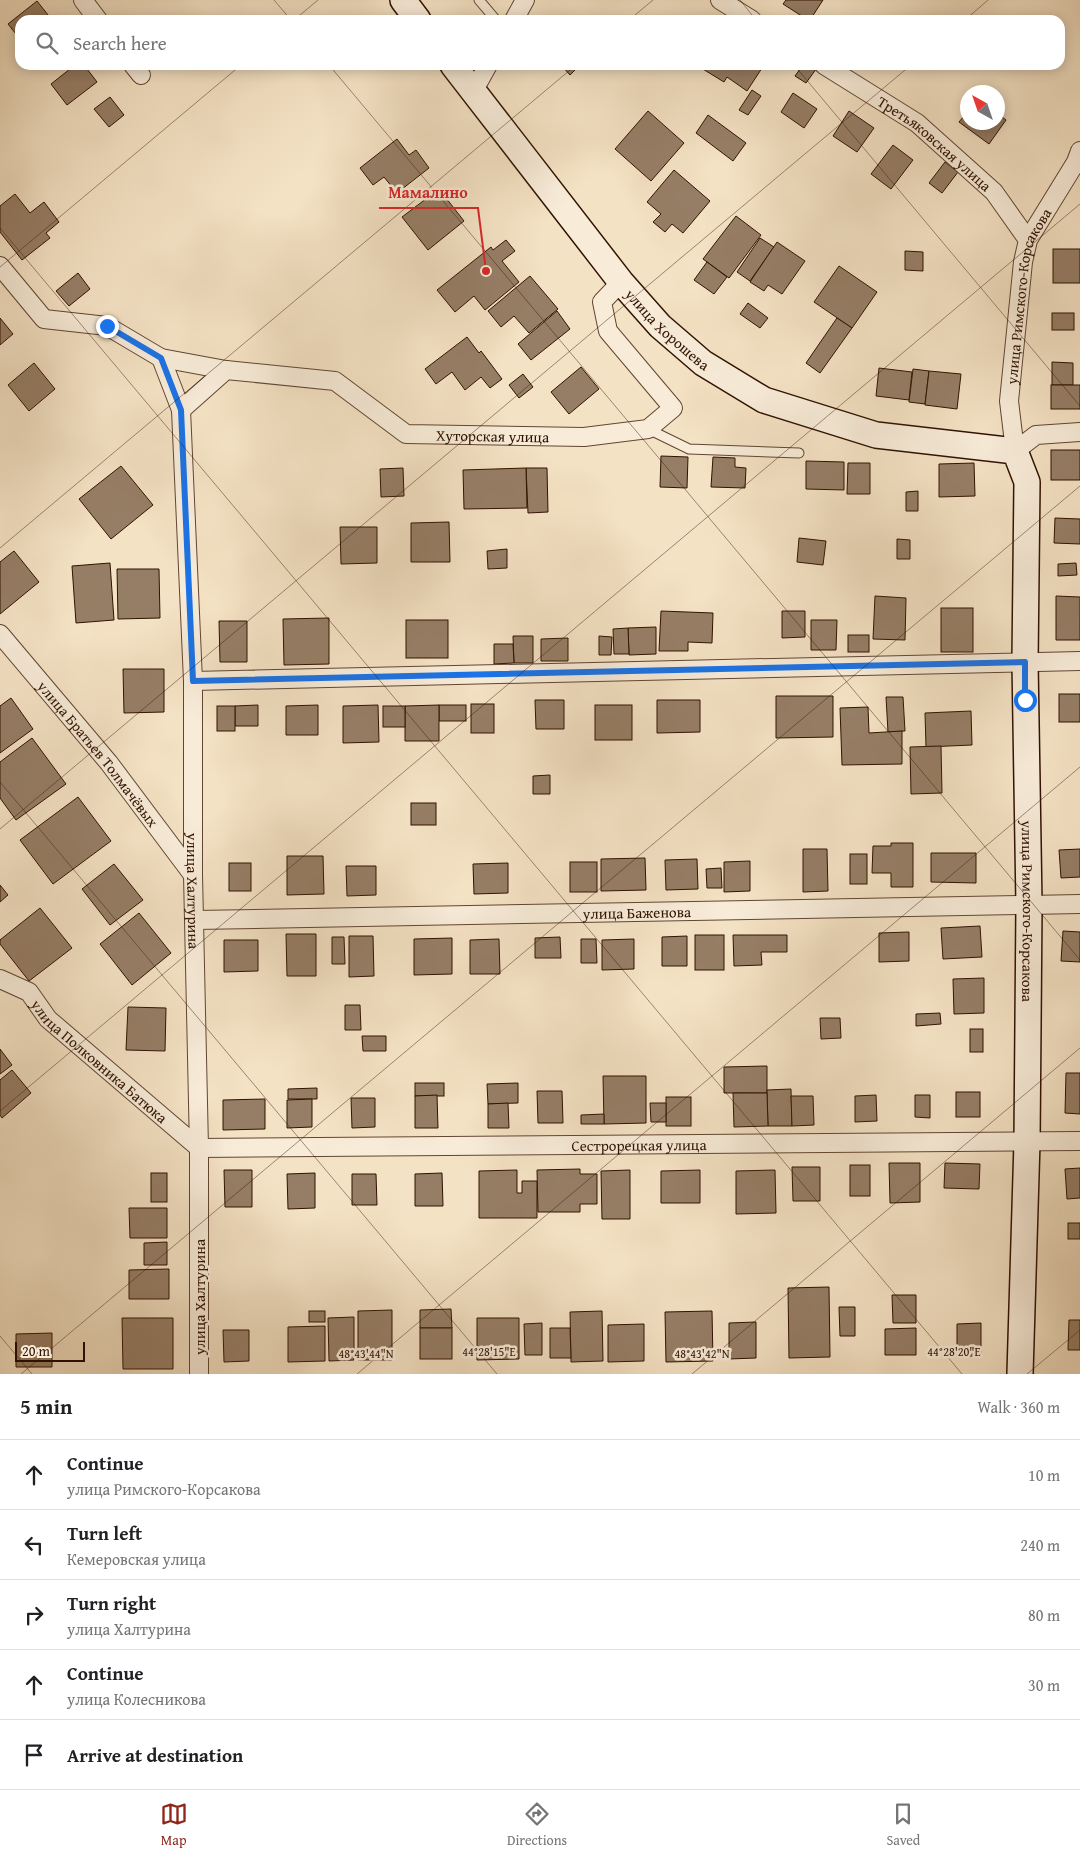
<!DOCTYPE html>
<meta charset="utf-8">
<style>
body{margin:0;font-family:"Gentium Book Plus",serif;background:#f2f2f2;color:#202124}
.compass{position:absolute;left:960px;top:85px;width:45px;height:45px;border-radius:50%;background:#fff;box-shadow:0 2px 12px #0003;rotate:320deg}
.scale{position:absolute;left:15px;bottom:12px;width:70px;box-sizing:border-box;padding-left:5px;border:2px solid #301201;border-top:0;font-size:14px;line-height:18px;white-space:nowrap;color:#301201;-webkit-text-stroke:4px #f8ecd9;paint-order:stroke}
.stop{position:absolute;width:15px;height:15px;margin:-11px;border:4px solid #1a73e8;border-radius:50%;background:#fff}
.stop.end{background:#1a73e8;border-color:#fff;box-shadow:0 1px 5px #0008}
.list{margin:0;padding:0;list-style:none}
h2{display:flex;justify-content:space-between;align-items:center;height:65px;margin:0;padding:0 20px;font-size:21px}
h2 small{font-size:16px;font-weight:400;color:#757577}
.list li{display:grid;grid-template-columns:32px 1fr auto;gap:15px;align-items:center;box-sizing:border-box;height:70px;padding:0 20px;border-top:1px solid #e0e0e0}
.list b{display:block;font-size:19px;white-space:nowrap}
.list p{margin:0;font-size:16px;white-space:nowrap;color:#757577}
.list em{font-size:16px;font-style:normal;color:#757577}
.icon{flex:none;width:28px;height:28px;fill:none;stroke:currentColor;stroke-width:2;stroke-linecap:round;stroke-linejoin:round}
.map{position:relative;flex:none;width:1080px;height:1374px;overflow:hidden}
.search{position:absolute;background:#fff;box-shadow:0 2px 12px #0003;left:15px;right:15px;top:15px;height:55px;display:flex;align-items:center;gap:12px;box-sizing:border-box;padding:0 18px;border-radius:15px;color:#757577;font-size:19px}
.sheet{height:415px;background:#fff}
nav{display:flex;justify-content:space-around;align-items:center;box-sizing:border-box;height:70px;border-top:1px solid #e0e0e0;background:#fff;font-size:14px;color:#757577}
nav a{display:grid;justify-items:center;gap:2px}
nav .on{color:#8f2418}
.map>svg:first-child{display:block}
.building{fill:#967e66;stroke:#301201}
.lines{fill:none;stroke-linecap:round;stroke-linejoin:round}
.lane-casing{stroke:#614632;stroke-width:11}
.street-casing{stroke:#614632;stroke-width:20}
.secondary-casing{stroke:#301201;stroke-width:28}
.lane{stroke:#f8ecd9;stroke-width:9}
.street{stroke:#f8ecd9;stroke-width:18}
.secondary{stroke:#f8ecd9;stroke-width:25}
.route{stroke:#1a73e8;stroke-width:6}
.ticks{fill:none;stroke:#301201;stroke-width:1;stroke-opacity:0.45}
.labels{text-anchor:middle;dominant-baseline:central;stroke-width:5;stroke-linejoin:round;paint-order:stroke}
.street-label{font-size:15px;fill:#301201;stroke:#f8ecd9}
.ticks-label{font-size:12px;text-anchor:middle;fill:#301201;stroke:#f8ecd9;stroke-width:5;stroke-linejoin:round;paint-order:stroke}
.leader{fill:none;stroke:#d62828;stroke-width:2}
.callout-dot{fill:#d62828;stroke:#f8ecd9;stroke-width:2}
.callout-label{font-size:16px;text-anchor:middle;font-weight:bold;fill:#d62828;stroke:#f8ecd9;stroke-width:5;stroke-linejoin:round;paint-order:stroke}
</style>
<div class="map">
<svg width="1080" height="1374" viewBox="0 0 1080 1374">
<rect width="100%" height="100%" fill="#f4e2c4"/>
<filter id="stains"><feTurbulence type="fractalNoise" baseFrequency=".004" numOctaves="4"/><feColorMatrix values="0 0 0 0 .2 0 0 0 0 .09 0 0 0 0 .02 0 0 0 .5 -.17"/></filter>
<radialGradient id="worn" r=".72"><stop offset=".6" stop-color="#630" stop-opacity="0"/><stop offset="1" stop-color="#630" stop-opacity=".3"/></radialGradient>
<g class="building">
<path d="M786,0H823L810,20H808L783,4Z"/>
<path d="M37,1L52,20H20V39L8,24Z"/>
<path d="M75,65H84L97,82L67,105L51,84Z"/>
<path d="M561,65H580L570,75Z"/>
<path d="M764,65L747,91L727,77L724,82L698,66Z"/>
<path d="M803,65H819L806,83L795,76Z"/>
<path d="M752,90L761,96L748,115L739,110Z"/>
<path d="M793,93L817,109L804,128L781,112Z"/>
<path d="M110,97L124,115L109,127L94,109Z"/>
<path d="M648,111L684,143L651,181L615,149Z"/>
<path d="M849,111L874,128L857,152L833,136Z"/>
<path d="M968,111V122H998V114L1006,120L989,144L959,122Z"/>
<path d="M708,115L746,143L733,161L696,133Z"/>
<path d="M397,139L409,155L416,150L429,168L397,193L384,177L373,185L360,168Z"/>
<path d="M893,145L913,160L891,189L871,174Z"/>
<path d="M945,162L958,172L942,193L929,183Z"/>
<path d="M674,170L710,201L683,233L672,224L665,232L653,222L661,214L647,202Z"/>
<path d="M439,189L464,221L428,250L402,217Z"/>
<path d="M15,194L30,213L44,202L59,222L46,233L50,238L22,260L0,232V206Z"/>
<path d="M736,216L761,235L729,278L703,259Z"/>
<path d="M760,238L774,247L750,281L737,272Z"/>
<path d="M506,240L515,251L502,261L519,282L485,310L474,296L455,312L437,290L491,247L493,250Z"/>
<path d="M777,242L805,261L782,294L768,285L764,291L750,282Z"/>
<rect x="1053" y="249" width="27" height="34"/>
<path d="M905,251L923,252V271L905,270Z"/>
<path d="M707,262L727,277L714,294L694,280Z"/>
<path d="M839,266L877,292L852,328L814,302Z"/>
<path d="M78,273L90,289L69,306L56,291Z"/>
<path d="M530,276L558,309L529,333L514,316L501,327L488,311Z"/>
<path d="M748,303L768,318L760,328L740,314Z"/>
<path d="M557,311L570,329L531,360L518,344Z"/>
<rect x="1052" y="313" width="22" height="17"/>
<path d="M0,318L13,334L0,345Z"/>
<path d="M837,318L852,328L820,373L806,363Z"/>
<path d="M467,337L479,353L481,351L502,379L490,388L481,377L465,390L452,372L436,384L425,369Z"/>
<path d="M1052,362L1073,363V385H1052Z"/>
<path d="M34,363L55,389L29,411L8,385Z"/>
<path d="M581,367L599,389L569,414L551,392Z"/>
<path d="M879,368L912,372L909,400L876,396Z"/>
<path d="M913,369L929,371L925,404L909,402Z"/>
<path d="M929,371L961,374L957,409L925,405Z"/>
<path d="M523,374L533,387L519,398L509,385Z"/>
<rect x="1051" y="385" width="29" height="24"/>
<rect x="1051" y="450" width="29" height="30"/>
<path d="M661,456L688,457L687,488L660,487Z"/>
<path d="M713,457L735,458V467L746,468L745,488L711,487Z"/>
<path d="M806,461L844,462V490L806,489Z"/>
<path d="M848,463H870V494H847Z"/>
<path d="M974,463L975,496L939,497V464Z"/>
<path d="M121,466L153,505L111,539L79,499Z"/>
<path d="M403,468L404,496L381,497L380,469Z"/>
<path d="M526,468H547L548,512L528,513Z"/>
<path d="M526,468L527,508L464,509L463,470Z"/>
<path d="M918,491V511H906V492Z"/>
<path d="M1055,518L1080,519V544L1054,543Z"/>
<path d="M449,522L450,562H411V523Z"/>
<path d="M340,527H377V563L341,564Z"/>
<path d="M799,538L826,541L823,565L797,562Z"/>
<path d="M897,539L910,540V559H897Z"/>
<path d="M507,549V568L488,569L487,551Z"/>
<path d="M14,551L39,582L0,614V562Z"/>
<path d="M110,563L114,620L76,623L72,566Z"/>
<path d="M1076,563L1077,575L1058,576V564Z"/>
<path d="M117,569H159L160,618L118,619Z"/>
<path d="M875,596L906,598L905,640L873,639Z"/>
<path d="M1056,596L1080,597V640H1056Z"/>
<rect x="941" y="608" width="32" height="44"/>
<path d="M661,611L713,613L712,643L688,642V651H659Z"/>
<path d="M782,611H805V637L782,638Z"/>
<path d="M329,618V664L284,665L283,619Z"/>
<rect x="406" y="620" width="42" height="38"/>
<path d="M811,620H837L836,650H811Z"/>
<path d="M219,621H247V662H220Z"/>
<path d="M656,627V654L629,655L628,628Z"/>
<path d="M628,628L629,654H614L613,629Z"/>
<rect x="848" y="635" width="21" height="17"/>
<path d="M513,636H533V663H514Z"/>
<path d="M599,636L612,637L611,655H599Z"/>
<path d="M568,638V661H541V639Z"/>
<path d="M494,644H513L514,663L494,664Z"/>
<path d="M123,669H164V712L124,713Z"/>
<rect x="1059" y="694" width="21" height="28"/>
<path d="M776,696H833V737L776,738Z"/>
<path d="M886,697H903L905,731L888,732Z"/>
<path d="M11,698L33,729L0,753V706Z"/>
<path d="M535,700H564V729H536Z"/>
<path d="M657,700H700V732L657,733Z"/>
<rect x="471" y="704" width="23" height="29"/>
<path d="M258,705V726H235V706Z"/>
<path d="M318,705V735H286V706Z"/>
<path d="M378,705L379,742L343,743V706Z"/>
<rect x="439" y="705" width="27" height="16"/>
<path d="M439,705V741H405V706Z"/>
<rect x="595" y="705" width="37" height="35"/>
<rect x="217" y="706" width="18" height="25"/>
<rect x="383" y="706" width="22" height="21"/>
<path d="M868,707L869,733L902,731V764L842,765L840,708Z"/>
<path d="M971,711L972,745L926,747L925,713Z"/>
<path d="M32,738L66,784L16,820L0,798V762Z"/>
<path d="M941,746L942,793L911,794L910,747Z"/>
<path d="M550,775V794H533V776Z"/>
<path d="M78,797L111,841L53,884L20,840Z"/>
<rect x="411" y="803" width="25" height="22"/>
<path d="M891,843H913V887H891V873H872L873,846H891Z"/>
<path d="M803,849H827L828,891L803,892Z"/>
<path d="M1080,849V877L1061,878L1059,850Z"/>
<path d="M931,853H976V883L931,882Z"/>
<rect x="850" y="854" width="17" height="30"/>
<path d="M287,856H323L324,894L287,895Z"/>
<path d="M645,858L646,890L601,891V859Z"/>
<path d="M697,859L698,889L666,890L665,860Z"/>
<path d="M750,861V891L724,892V862Z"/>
<rect x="570" y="862" width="27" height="30"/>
<rect x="229" y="863" width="22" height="28"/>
<path d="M508,863V893L474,894L473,864Z"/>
<path d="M114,864L143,900L110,925L82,889Z"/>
<path d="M346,866H376V895L347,896Z"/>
<path d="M721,868L722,888H707L706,869Z"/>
<path d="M0,885L8,895L0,902Z"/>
<path d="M40,908L72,948L29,981L0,944V940Z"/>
<path d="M139,913L171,953L132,985L100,944Z"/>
<path d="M980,926L982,957L943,959L941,928Z"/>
<path d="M1063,931L1080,932V962L1061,961Z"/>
<path d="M909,932V961L879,962V933Z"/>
<path d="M286,934H316V976H287Z"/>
<rect x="695" y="935" width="29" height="35"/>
<path d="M733,935H787V952H761L762,965L734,966Z"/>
<path d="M349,936H373L374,976L349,977Z"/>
<path d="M687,936V966H662V937Z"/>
<path d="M332,937H344L345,964H332Z"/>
<path d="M560,937L561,958H535V938Z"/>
<path d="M452,938V974L414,975V939Z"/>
<path d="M499,939L500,974H470V940Z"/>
<path d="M581,939H596L597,963H581Z"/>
<path d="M634,939V969L602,970V940Z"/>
<path d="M224,940H258V971L224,972Z"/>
<path d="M984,978V1013L954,1014L953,979Z"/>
<path d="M345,1005H360L361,1030H345Z"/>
<path d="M128,1007L166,1008L165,1051L126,1050Z"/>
<path d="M940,1013L941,1024L916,1026V1014Z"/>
<path d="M820,1018H840L841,1038L821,1039Z"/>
<rect x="970" y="1029" width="13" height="23"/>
<path d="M362,1036H386V1051H363Z"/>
<path d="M0,1049L12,1065L0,1074Z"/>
<path d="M767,1066V1093H724V1067Z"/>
<path d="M12,1070L31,1093L2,1118L0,1115V1080Z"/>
<path d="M1066,1073H1080V1114L1065,1113Z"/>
<path d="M603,1076H646V1123L604,1124Z"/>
<rect x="415" y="1083" width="29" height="13"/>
<path d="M518,1083V1103L488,1104L487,1084Z"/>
<path d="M317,1088V1099H288V1089Z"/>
<path d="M791,1089L792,1126H768L767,1090Z"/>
<path d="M537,1091H562L563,1123H538Z"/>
<rect x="956" y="1092" width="24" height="25"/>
<path d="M733,1093H767L768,1126L734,1127Z"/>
<path d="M437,1095L438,1128H415V1096Z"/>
<path d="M876,1095L877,1121L855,1122V1096Z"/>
<path d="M915,1095H930V1118L915,1117Z"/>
<path d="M791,1096H813L814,1125L792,1126Z"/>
<rect x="666" y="1097" width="25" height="29"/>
<path d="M351,1098H375V1127L352,1128Z"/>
<path d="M265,1099V1129L223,1130V1100Z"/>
<path d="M312,1099V1127L287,1128V1100Z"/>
<path d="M508,1103L509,1128H488V1104Z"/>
<path d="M650,1103H666V1122H651Z"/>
<path d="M604,1114V1124H581V1115Z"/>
<path d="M889,1163H920V1202L890,1203Z"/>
<path d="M945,1163L980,1164L979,1189L944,1188Z"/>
<rect x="850" y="1165" width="20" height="31"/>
<path d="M792,1167H820V1201H793Z"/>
<path d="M1080,1168V1198L1067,1199L1065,1169Z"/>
<path d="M580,1169V1174H597V1204H580V1212H538L537,1170Z"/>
<path d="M224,1170H252V1207H225Z"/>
<path d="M517,1170V1193H522V1181H537V1218H479V1171Z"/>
<path d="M630,1170V1219H602L601,1171Z"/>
<path d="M700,1170V1203H661V1171Z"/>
<path d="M775,1170L776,1213L736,1214V1171Z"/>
<rect x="151" y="1173" width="16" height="29"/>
<path d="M315,1173V1208L288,1209L287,1174Z"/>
<path d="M442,1173L443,1206H415V1174Z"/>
<path d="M352,1174H376L377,1205H352Z"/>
<path d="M129,1208H167V1238H130Z"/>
<rect x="1068" y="1223" width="12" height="16"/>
<path d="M167,1242V1265H144V1243Z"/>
<path d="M169,1269V1299H129V1270Z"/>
<path d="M829,1287L830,1357L789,1358L788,1288Z"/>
<path d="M892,1295H916V1323H893Z"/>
<path d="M839,1307H855V1336H840Z"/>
<path d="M451,1309L452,1328H420V1310Z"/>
<path d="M392,1310V1360H358V1311Z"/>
<rect x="309" y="1311" width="16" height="11"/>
<path d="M602,1311L603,1361L571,1362L570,1312Z"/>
<path d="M712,1311L713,1361L666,1362L665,1312Z"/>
<path d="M354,1317V1360L329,1361L328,1318Z"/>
<path d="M122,1318H173V1369H123Z"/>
<path d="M477,1318H519V1359L477,1360Z"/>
<path d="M1069,1320H1080V1350H1068Z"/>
<path d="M756,1322V1358L729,1359V1323Z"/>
<path d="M542,1323V1355H525L524,1324Z"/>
<path d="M981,1323V1356H957V1324Z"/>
<path d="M644,1324V1361L608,1362V1325Z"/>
<path d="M325,1326V1361L288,1362V1327Z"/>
<rect x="420" y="1328" width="32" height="31"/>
<path d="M550,1328H570L571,1358H550Z"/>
<path d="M916,1328V1355H885V1329Z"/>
<path d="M223,1330H249V1361L224,1362Z"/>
<path d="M52,1333V1367H16V1334Z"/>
</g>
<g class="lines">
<defs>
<g id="lane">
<path d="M479,0L496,20"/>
<path d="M648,429L689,449L799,453"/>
</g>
<g id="street">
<path d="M83,0L98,20"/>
<path d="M720,0L752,20"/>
<path d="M514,20L525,0"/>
<path d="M133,65L141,75"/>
<path id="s1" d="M824,65L917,123L994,192L1028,240"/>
<path d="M473,92L488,65"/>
<path id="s2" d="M0,266L44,319L107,326L161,358L181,410L193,681V875L199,1148V1374"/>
<path d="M161,358L226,370"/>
<path id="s3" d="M181,410L226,370L335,381L406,434L584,437L648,429L673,408L608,331L602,302L621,282"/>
<path id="s4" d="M1015,451L1009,401L1023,262L1028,240L1076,162L1080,151"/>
<path d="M1015,451L1036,435L1080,432"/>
<path id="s5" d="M0,634L109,763L193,875"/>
<path d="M193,681L1080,661"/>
<path id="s6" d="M195,920L1080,904"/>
<path id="s7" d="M0,979L29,992L48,1019L199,1148"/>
<path id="s8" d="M199,1148L1080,1141"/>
</g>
<g id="secondary">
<path d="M403,0L418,20"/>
<path id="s9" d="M453,65L621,282L660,326L703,363L764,400L876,435L1015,451L1027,482L1025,662L1029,905L1027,1142L1020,1374"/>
</g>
</defs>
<use href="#lane" class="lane-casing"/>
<use href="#street" class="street-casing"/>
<use href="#secondary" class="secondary-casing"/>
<use href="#lane" class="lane"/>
<use href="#street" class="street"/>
<use href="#secondary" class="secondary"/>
</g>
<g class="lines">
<path class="route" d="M107,326L161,358L181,410L193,681L1025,662V700"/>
</g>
<path class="ticks" d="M274,0L291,20M740,0L756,20M294,20L318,0M629,20L653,0M965,20L988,0M329,65L1080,960M794,65L1080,406M0,228L962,1374M0,267L241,65M0,548L576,65M0,782L497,1374M0,829L911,65M0,1111L1080,204M0,1336L32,1374M21,1374L1080,486M357,1374L1080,767M692,1374L1080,1048M1027,1374L1080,1330"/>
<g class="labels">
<g class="street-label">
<text stroke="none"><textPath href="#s1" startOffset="136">Третьяковская улица</textPath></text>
<text stroke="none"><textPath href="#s4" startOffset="158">улица Римского-Корсакова</textPath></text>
<text stroke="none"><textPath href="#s9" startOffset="341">улица Хорошева</textPath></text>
<text stroke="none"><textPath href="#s3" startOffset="345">Хуторская улица</textPath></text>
<text stroke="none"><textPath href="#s5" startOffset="155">улица Братьев Толмачёвых</textPath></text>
<text stroke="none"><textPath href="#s2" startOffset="732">улица Халтурина</textPath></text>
<text stroke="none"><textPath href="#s9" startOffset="1181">улица Римского-Корсакова</textPath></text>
<text stroke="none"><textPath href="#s6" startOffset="442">улица Баженова</textPath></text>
<text stroke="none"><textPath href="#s7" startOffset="131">улица Полковника Батюка</textPath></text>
<text stroke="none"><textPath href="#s8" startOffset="440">Сестрорецкая улица</textPath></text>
<text transform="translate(199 1297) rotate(-90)">улица Халтурина</text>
</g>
</g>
<g class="ticks-label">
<text x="489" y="1356">44°28'15"E</text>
<text x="954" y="1356">44°28'20"E</text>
<text x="366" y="1358">48°43'44"N</text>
<text x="702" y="1358">48°43'42"N</text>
</g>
<path class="leader" d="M486 271L478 208H379"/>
<circle class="callout-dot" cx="486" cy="271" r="5"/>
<g class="callout-label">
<text x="428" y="198">Мамалино</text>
</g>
<rect width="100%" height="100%" filter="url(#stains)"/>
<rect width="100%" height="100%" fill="url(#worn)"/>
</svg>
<svg class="compass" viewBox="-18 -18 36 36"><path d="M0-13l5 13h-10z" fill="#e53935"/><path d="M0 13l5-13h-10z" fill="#757577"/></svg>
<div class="scale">20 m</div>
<div class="stop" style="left:1025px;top:700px"></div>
<div class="stop end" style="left:107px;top:326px"></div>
<div class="search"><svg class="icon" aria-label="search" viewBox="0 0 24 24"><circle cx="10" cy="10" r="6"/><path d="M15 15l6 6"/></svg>Search here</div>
</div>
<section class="sheet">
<h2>5 min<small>Walk · 360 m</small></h2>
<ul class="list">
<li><svg class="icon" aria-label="ahead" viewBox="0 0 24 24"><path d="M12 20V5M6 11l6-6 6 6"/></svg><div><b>Continue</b><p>улица Римского-Корсакова</p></div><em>10 m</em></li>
<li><svg class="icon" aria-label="left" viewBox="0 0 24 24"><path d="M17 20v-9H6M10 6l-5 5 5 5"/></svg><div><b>Turn left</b><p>Кемеровская улица</p></div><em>240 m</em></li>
<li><svg class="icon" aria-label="right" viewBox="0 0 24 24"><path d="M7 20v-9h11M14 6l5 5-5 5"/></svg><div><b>Turn right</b><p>улица Халтурина</p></div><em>80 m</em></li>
<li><svg class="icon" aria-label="ahead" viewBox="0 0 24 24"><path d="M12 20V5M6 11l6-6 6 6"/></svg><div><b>Continue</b><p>улица Колесникова</p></div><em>30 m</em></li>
<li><svg class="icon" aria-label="arrive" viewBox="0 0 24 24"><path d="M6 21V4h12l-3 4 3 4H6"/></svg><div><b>Arrive at destination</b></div></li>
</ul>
</section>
<nav>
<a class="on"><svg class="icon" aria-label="map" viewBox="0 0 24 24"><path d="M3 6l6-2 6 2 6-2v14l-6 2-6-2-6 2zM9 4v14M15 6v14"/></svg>Map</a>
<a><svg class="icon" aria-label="directions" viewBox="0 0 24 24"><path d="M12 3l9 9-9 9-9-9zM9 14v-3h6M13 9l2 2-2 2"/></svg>Directions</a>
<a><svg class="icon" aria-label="saved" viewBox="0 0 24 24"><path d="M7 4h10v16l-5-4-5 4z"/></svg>Saved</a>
</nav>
